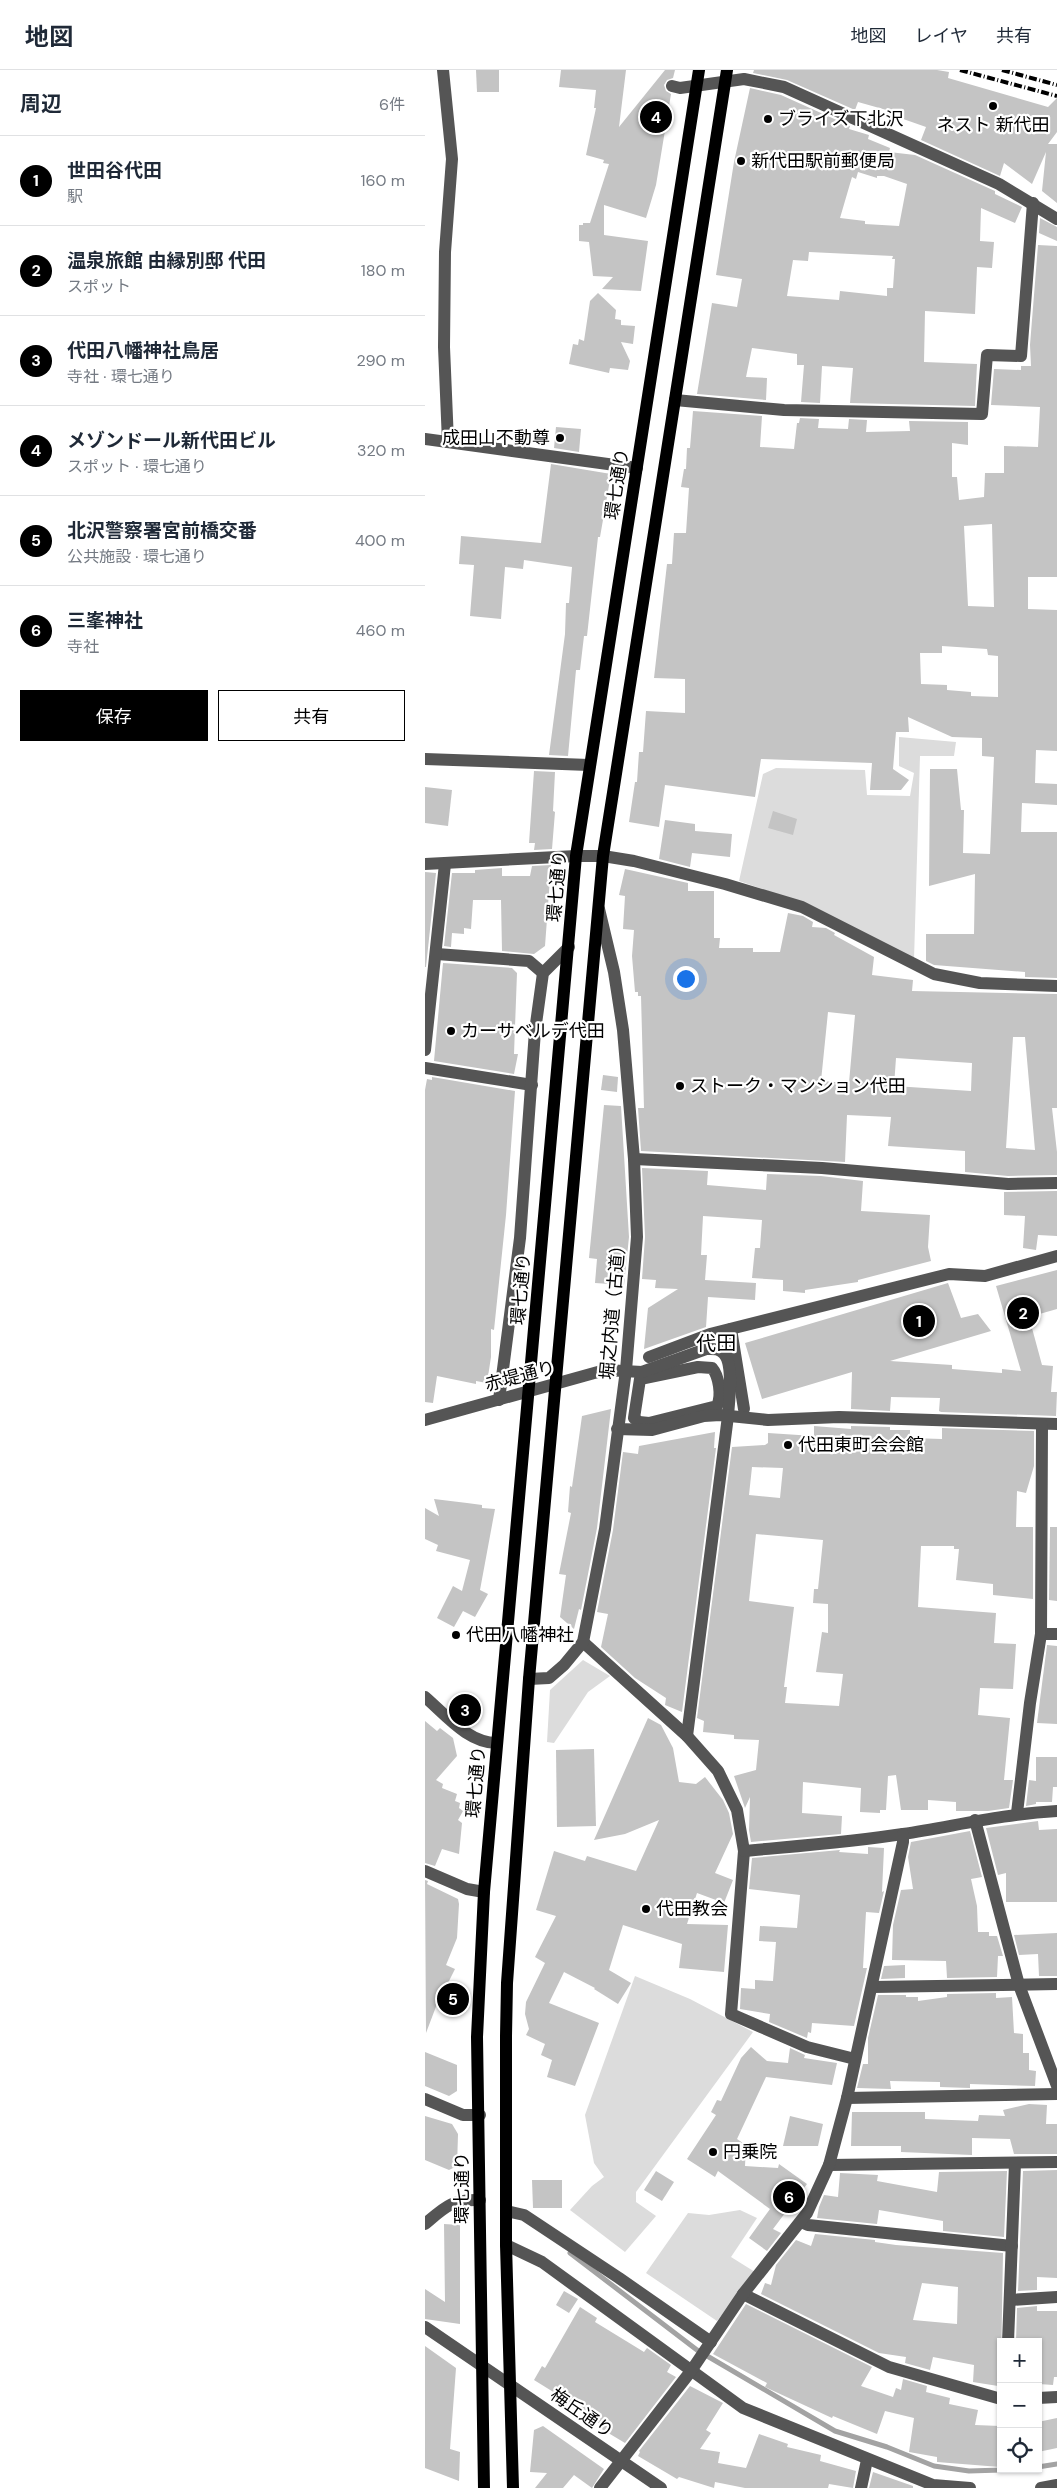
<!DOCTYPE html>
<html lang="ja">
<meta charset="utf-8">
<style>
body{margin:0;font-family:"DM Sans","Noto Sans JP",sans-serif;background:#f6f6f7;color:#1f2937}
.controls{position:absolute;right:15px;bottom:15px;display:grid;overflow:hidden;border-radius:0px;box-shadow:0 1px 4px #0004}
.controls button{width:45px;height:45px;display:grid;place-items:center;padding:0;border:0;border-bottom:1px solid #e0e1e3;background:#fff;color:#1f2937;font:25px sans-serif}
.you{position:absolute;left:260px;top:908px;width:18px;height:18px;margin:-12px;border:4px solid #fff;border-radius:50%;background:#1a73e8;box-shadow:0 0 0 8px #1a73e833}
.badge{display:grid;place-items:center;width:32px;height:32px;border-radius:50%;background:#000;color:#fff;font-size:16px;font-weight:700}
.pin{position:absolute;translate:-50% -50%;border:2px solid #fff;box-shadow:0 1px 5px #0006}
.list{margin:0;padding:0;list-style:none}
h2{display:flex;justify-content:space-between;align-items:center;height:65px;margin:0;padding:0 20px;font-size:21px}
h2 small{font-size:16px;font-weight:400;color:#747a83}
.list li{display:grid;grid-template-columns:32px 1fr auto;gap:15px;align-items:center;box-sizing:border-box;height:90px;padding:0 20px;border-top:1px solid #e0e1e3}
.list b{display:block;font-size:19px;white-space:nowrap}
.list p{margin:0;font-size:16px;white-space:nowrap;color:#747a83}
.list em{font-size:16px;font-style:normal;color:#747a83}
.actions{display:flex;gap:10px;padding:15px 20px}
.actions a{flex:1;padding:11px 0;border:1px solid #000;border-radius:0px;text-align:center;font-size:18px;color:#000}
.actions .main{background:#000;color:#fff}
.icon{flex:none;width:28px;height:28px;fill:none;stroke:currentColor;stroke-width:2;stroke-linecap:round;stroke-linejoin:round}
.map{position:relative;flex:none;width:632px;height:2418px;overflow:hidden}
header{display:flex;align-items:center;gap:30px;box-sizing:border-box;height:70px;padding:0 25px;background:#fff;border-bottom:1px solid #e0e1e3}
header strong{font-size:24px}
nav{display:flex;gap:28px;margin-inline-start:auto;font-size:18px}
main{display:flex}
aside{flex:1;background:#fff}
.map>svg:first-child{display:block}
.green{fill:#dcdcdc}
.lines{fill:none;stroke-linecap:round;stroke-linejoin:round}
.stream{stroke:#a3a3a3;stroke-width:5}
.building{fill:#c4c4c4;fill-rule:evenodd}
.minor{stroke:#555;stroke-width:12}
.major{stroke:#000;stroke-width:12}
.rail{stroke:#000;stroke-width:4;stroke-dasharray:8 2.5 1 2.5;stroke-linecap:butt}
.poi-dot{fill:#000;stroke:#fff;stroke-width:2}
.labels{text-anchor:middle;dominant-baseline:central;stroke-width:4.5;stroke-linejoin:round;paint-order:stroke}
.poi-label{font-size:18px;fill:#000;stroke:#fff;text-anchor:start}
.street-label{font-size:18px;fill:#000;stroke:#fff}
.quarter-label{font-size:20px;fill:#000;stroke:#fff}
</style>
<header>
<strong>地図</strong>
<nav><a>地図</a><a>レイヤ</a><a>共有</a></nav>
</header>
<main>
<aside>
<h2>周辺<small>6件</small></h2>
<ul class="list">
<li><span class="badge">1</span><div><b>世田谷代田</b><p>駅</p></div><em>160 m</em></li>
<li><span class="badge">2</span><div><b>温泉旅館 由縁別邸 代田</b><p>スポット</p></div><em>180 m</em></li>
<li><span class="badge">3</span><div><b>代田八幡神社鳥居</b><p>寺社 · 環七通り</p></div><em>290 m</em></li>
<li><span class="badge">4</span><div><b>メゾンドール新代田ビル</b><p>スポット · 環七通り</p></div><em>320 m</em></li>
<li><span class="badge">5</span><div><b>北沢警察署宮前橋交番</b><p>公共施設 · 環七通り</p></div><em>400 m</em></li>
<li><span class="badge">6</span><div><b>三峯神社</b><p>寺社</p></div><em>460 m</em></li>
</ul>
<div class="actions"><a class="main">保存</a><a>共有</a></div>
</aside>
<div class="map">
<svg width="632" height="2418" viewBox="0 0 632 2418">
<rect width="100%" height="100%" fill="#fff"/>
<g class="green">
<path d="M474,667L531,672L529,686H495L489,890L381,834L314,811L338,704L351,698L440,700L442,725L485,726L489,703L474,696Z"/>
<path d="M158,1590L185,1606L163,1622L129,1673L122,1672L125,1620Z"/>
<path d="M210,1906L265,1929L328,1962L211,2122V2132L231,2146L200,2182L145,2140L167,2116L179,2107L169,2093L160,2045Z"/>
<path d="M315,2140L332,2148L306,2187L330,2202L292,2251L221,2203L263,2143L284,2145Z"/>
</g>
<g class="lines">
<g class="stream">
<path d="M145,2183L272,2280L410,2361L462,2377L509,2396L544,2401L605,2399"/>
<path d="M613,2397L632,2394"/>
</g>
</g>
<g class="building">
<path d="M51,0H74V22H52Z"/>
<path d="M136,0H201L194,57L240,0H250L248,8L242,10L239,15L241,21L246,24L231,115L221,148L179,135V165L223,171L216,221L177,219L188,207L168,206L164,172L154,171V155H158V153H165L184,94L178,93L179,90L161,85L171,38H169L171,20L134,17Z"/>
<path d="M329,0H512L524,2L523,8L623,37L632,28V62L623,74H632V133L617,121L621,82L607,114L579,93L575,106L496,70L501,57L464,44L465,41L433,32L430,40L362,10L328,3Z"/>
<path d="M325,18L356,25L425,56L424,59L444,65L443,69L465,78L464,82L490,85L570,121V124L597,137L590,153L556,138L555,171L569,172L567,198L552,197L550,244L500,241L499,292L552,294L550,336L425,333L428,298L397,296L395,333L376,332L379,295H372V284L327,278L321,307L342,308L341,330L272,324L287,233L312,237L317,209L291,205L309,92ZM433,102L452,108V106H459L482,114L474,156L440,154V151L415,148L427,107L431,109ZM384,182L468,186L467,189H470L468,218H462V226L415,221L414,230L362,226L368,190L383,191Z"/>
<path d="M615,148L632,157V171L614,163Z"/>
<path d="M613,175L632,176V507H603V539L632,540V681L611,680L610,713L632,714V735L597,733L596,762H632V908L600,907V902L509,895L501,891V864H549L550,804L504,816L505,699H532L536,740H539L538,783L565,784L569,687L557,686V668L527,667L483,647L484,662H471L468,699L484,710L476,720H445L447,693L336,689L330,727L240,715L234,757L204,752L210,712H212L214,682H218L221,641L260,643V609L229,608L242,494H247L249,463H261L264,418L256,417L259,399H261L262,378H265L268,341L337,346L335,377L369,379L372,353H374L375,348L394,349L393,358L423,359L424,349L442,350L441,362L485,361L484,351L543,352V375L527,373V407H532L534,430L559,427L560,403H579V376L613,377L615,337L566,335L569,299L596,300V296H606L605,275ZM567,454L569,537L543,536L539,456ZM517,576L562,579L563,585L573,586V627L546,626V622L522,620V615L496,614L495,583H517Z"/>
<path d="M173,223L191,240L190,249L196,250V255L210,256L208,274L196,272L205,291L203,300L185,298L184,303L144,294L148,274L153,275L154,269L159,271L165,231Z"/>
<path d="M131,357L156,359L154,382L129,378Z"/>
<path d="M126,394L186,404L175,467H173L162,566H159L155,600H151L143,686L124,685L140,564L141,533H144L147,497L99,490L98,499L80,497L76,549L45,546L49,495L34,494L36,466L116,473Z"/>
<path d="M109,701L130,702L128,741L130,742L127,779L109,780L110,773H104Z"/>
<path d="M0,717L27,720L23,756L0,753Z"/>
<path d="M348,741L372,749L368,765L343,758Z"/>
<path d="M240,750L270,754V761L307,764L305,787L267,783L265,797L234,789Z"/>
<path d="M126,795L120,876L109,884L77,881L76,830H48L46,859L39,858V864L27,863L26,877L19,876L27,803H50V800L77,798V806H105L107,796Z"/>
<path d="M200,799L263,813V821H289V868H295L294,878H328V882H355L363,843L378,846L388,852L387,857L401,858L410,863L409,865L449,887L447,905L488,910L487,921L632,924V1038H627L632,1082V1105L583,1106L540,1102V1081L463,1076L466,1047L422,1045L420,1092L216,1081L213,1038H219L216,926H213V922H210L207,886L209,860L198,859L200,826L194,825ZM403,942L430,945L424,1013L396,1011ZM588,967H600L610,1080L581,1078ZM471,988L547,993L546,1021L469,1016Z"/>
<path d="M0,802L11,803L1,897H0Z"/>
<path d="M18,893L87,898L92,903L89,984H93L89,1004L9,991Z"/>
<path d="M178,1005L193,1007L192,1022L176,1020Z"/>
<path d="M7,1007L90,1021L81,1145L69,1260L66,1259V1287L62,1313L51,1311V1314L12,1306L8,1333L0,1332V1020L2,1009L7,1010Z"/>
<path d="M179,1035L196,1036L204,1167L199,1215L170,1213L172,1189L164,1188Z"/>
<path d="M217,1098L283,1101L282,1115L341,1120L342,1104L396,1106L438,1111L436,1141L505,1145L503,1177L506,1191L433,1210V1212L380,1220V1223L358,1221V1210L327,1208L330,1178H335L337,1150L278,1146L276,1185H282L280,1210L331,1213L330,1230L283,1227L281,1257L219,1279L223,1238L253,1219L230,1218L231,1210L217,1209L220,1167Z"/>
<path d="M632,1121V1166L613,1165L611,1180L598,1178L600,1146L579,1145V1122Z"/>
<path d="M632,1200V1239L604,1247L617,1295L628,1296L626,1322H632L631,1346L516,1342L514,1341L515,1328L466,1327L465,1341L426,1339L427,1302L337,1329L320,1273L523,1213L536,1248L553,1244L566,1261L465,1291L527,1295V1299L577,1303V1299L596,1301L571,1216Z"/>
<path d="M186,1339L172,1458L156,1540L154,1539L149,1559L135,1547L141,1505L134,1504L146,1443L143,1442L145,1416L147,1417L157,1346Z"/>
<path d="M389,1356L426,1359V1356L465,1357V1360H485V1368L517,1369V1358L609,1361V1396L601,1423L592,1421L591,1457H608V1529L568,1525V1514L531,1510L534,1479H529V1476H496L493,1537L571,1543L569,1573L591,1574L588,1619L555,1618L553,1645L585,1648L579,1710H588L584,1738L563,1741H531V1732L503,1730V1740H476L471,1705L463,1706L461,1740H455V1743L435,1742L436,1718L378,1712L377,1743L417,1746L416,1764L326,1772L324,1760L325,1727L320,1738L309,1706L331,1700L334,1670L309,1669V1665L278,1662L279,1651L272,1648L307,1377L340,1375L343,1373V1363L389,1366ZM327,1397L358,1398L355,1428L324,1425ZM331,1464L398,1470L393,1519H389L388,1533L403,1534V1563L397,1562L391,1602L418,1604L414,1636L360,1633L362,1617H359L369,1537L324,1531Z"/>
<path d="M290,1362L289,1378H291L257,1642L240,1635L241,1628L210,1608L176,1577L183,1544L172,1542L188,1460L198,1382L213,1384L214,1376Z"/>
<path d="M9,1429L42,1433L57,1435V1438L70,1439L55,1520L63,1524L50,1547L38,1541L29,1557L12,1548L28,1516L37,1521L45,1490L11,1481L13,1475L0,1469V1438L14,1446Z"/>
<path d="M625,1457H632V1531L624,1530Z"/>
<path d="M622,1575L632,1576V1654L612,1653Z"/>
<path d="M223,1648L236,1655L248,1678L254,1712L271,1714L280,1707L298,1730L304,1743L308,1764L290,1803L308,1810L299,1833L272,1823L262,1854L303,1855L299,1902L254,1898L257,1874L198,1855L184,1900L206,1913L193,1934L169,1919L170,1918L139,1902L124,1933L174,1953L150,2016L122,2007L127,1990L116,1985L120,1974L101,1965L104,1959L100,1944L101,1932L120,1893L110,1887L131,1846L111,1840L129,1781L160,1791L162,1786L211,1801L234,1750L200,1764L169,1770Z"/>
<path d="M0,1651L12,1661L15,1658L28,1668L32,1686L11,1710L18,1714L17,1718L32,1724L30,1731L35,1733L34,1738L38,1741L33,1750L37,1753L34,1784L17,1779L10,1796L0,1793Z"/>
<path d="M169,1679L171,1756L132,1757L131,1680Z"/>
<path d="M611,1687H632V1717H628L627,1732H611V1734L601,1736L604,1710L611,1711Z"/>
<path d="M613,1751L614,1760L632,1759V1832H581V1803L573,1805L561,1758Z"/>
<path d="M545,1761L557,1807L546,1809L552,1836L553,1862H564V1866H572L578,1886H573L572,1907L522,1908L521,1891L467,1890L468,1855L476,1820L488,1819L483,1787L486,1772Z"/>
<path d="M443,1777L459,1778L457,1822L459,1821L454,1843L441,1842L438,1898H442L429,1956L387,1953L386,1963L383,1962L382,1968L344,1952L345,1944L315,1939L316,1918L330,1919V1910L348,1911L351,1872L334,1871L335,1856L372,1858L375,1825L324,1819L327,1788L415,1780L414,1782L443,1784Z"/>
<path d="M0,1810L3,1811L2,1814L33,1829L34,1834L32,1868L21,1895L30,1899L20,1919L32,1921V1936L12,1934L1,1963Z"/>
<path d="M632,1863V1906H614L613,1884L594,1885L589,1865Z"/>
<path d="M480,1895V1908L456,1909L459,1896Z"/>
<path d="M571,1923V1928L587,1927L589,1963L598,1964V1983H604V2000L611,2001L610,2016L545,2014V2018L515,2017V2012L465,2011L466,2019L432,2018L438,1994H443V1968L453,1925H481V1927H493V1931L522,1927V1924Z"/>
<path d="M326,1977L342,1991L363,1993L365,1978L380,1985L379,1988L412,1993L407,2015L341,2007L312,2069L321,2075L320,2096L353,2098L354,2094L382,2114L348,2159L356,2163L342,2181L324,2168L345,2139L293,2101L290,2107L262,2089L291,2045L286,2042L292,2030L296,2031L316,1988Z"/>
<path d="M0,1982L32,1995V2021L24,2026L0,2016Z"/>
<path d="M604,2034L622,2035L621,2054H632V2084H589L585,2069L547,2068V2085L476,2082V2076H426L427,2042H500V2049L553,2051L554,2045L580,2046L578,2040Z"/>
<path d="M0,2046L27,2054L33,2064L32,2096L24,2100L0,2090Z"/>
<path d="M365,2046L398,2054L393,2076H358Z"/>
<path d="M632,2100V2208L612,2207V2220L593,2221L598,2101Z"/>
<path d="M231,2101L249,2112L237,2131L219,2120Z"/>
<path d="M582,2101L579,2167L518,2161V2151L454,2140L452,2154L392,2148L394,2137L399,2125L413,2127L415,2103L453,2105L452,2111L512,2122L514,2102Z"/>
<path d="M107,2110H137V2138H108Z"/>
<path d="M19,2154L35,2155V2254L0,2249V2219L20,2232Z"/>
<path d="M390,2164L450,2170V2172L471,2175L578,2183L576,2299L573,2316L548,2312L549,2295L508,2287L505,2300L480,2293L481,2287L454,2283L336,2224L340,2213L346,2215L351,2195L371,2170L386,2176ZM497,2213L533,2217L532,2254L488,2250Z"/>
<path d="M139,2221L153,2229L144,2243L131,2235Z"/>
<path d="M321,2234L447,2297L436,2316L468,2327L471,2318L476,2320L478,2309L502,2316L501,2322L525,2328L524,2334L553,2340L550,2355L575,2356V2397L512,2392V2387L484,2382L489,2348L460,2341L452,2364L408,2346L407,2348L340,2317L342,2313L288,2284Z"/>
<path d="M612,2236V2241H632V2307H629L628,2315L614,2314L616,2272H591L592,2238Z"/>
<path d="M155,2237L172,2248L170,2252L219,2282L222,2278L246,2295L242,2302L251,2307L200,2373L175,2358L177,2355L140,2333L129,2325L130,2323L109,2310L117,2296L120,2298Z"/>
<path d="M0,2276L31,2298L25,2379L35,2382L34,2411L0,2398Z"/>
<path d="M265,2316L298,2333L281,2360L286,2363L275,2379L295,2382L293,2393L321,2398L334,2364L363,2374L362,2377L396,2385L395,2391L431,2401L428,2418L404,2414L403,2418H320L290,2412L289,2418L254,2407L252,2409L213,2386L215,2382L214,2381Z"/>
<path d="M632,2348V2378L613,2382V2352Z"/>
<path d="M118,2356L179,2399L167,2418L149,2405L138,2418H110L122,2403L105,2402L109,2360Z"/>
<path d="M448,2402L488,2416V2418H444Z"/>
</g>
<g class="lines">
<g class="minor">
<path d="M18,0L27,89L20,182L19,277L23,372"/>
<path d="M247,16L255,18L319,9L359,17L574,114L632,149"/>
<path d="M250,330L359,340L557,344L562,285L596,286L608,133"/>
<path d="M0,369L212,398"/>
<path d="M0,689L164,695"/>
<path d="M0,794L151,786H178L209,791L300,814L377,837L509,904L555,913L632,916"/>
<path d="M12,884L104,891L118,903"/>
<path d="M0,980L20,794"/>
<path d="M0,998L107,1015"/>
<path d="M209,1089L397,1098L583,1114L632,1113"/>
<path d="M306,1259L319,1339"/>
<path d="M224,1287L285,1264L524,1204L560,1206L632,1186"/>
<path d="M273,1297L287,1298C294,1306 297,1326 292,1336L224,1353L214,1352L209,1348L215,1309Z"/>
<path d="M74,1330L95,1168L110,961L118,903L144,877"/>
<path d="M0,1350L180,1300L217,1302L281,1279C288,1279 294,1278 299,1284C309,1295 304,1331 303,1346L262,1666"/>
<path d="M192,1359L227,1360L279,1346L295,1345L343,1350L414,1347L632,1354"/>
<path d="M616,1564H632"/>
<path d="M158,1572L262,1666L293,1701L312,1740L319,1781L306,1944L382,1977L430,1989"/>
<path d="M104,1609L124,1608L139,1595L158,1572L180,1459L201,1300L212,1167L209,1089L198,960L189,902L174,839"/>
<path d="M0,1627C21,1645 43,1673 72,1673"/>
<path d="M592,1743L605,1633L616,1564L617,1355"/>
<path d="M550,1750L594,1915L632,2016"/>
<path d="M319,1781C372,1776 426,1772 478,1764C530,1756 579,1744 632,1741"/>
<path d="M0,1801L42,1819L59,1822"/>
<path d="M447,1917L632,1914"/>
<path d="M422,2028L632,2024"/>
<path d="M0,2029L38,2045H55"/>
<path d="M404,2095L632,2092"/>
<path d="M81,2141L99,2145L194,2208L286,2272"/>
<path d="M376,2152L383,2155L587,2176"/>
<path d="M0,2154C20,2137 27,2129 55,2130"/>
<path d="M81,2175L117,2192L318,2338L508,2415L545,2418"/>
<path d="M318,2224L464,2297L576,2329"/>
<path d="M585,2230L632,2227"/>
<path d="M0,2257L236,2418"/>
<path d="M583,2272L590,2093"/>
<path d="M613,2328L632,2327"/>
<path d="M175,2418L266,2301L318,2224L382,2143L404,2095L422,2028L478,1772V1764"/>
<path d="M436,2418L442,2390"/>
<path d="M616,2418L632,2415"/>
</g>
<g class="major">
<path d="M59,2418L52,1967L59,1822L151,786L274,0"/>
<path d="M88,2418L81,2175V1966L82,1913L104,1609L178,786L302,0"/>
</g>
<g class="rail">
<path d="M535,0L632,26"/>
<path d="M577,0L632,15"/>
</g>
</g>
<g class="poi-dot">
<circle cx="568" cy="36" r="5"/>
<circle cx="343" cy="49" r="5"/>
<circle cx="316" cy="91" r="5"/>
<circle cx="135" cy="368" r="5"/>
<circle cx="26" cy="961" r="5"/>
<circle cx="255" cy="1016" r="5"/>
<circle cx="363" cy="1375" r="5"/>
<circle cx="31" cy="1565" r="5"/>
<circle cx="221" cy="1839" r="5"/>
<circle cx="288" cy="2082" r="5"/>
</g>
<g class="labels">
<g class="poi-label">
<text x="353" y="49">ブライズ下北沢</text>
<text x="568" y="55" text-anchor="middle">ネスト 新代田</text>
<text x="326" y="91">新代田駅前郵便局</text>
<text x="125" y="368" text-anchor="end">成田山不動尊</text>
<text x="36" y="961">カーサベルデ代田</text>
<text x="265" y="1016">ストーク・マンション代田</text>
<text x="373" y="1375">代田東町会会館</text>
<text x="41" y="1565">代田八幡神社</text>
<text x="231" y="1839">代田教会</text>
<text x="298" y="2082">円乗院</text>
</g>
<g class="street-label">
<text transform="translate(192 414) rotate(-81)">環七通り</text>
<text transform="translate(132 816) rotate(-85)">環七通り</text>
<text transform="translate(96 1219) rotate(-85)">環七通り</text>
<text transform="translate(188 1238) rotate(-85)">堀之内道（古道）</text>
<text transform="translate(95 1306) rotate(-15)">赤堤通り</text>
<text transform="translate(51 1712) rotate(-85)">環七通り</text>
<text transform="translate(37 2118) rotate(-90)">環七通り</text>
<text transform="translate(157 2343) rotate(35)">梅丘通り</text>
</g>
<g class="quarter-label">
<text x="291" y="1273">代田</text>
</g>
</g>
</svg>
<div class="controls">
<button>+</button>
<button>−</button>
<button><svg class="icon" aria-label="locate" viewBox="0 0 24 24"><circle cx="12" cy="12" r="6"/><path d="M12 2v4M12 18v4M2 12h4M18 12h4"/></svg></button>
</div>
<div class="you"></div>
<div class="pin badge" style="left:494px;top:1251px">1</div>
<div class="pin badge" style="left:598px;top:1243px">2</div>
<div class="pin badge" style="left:40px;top:1640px">3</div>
<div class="pin badge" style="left:231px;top:47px">4</div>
<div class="pin badge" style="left:28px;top:1929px">5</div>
<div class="pin badge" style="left:364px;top:2127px">6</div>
</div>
</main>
